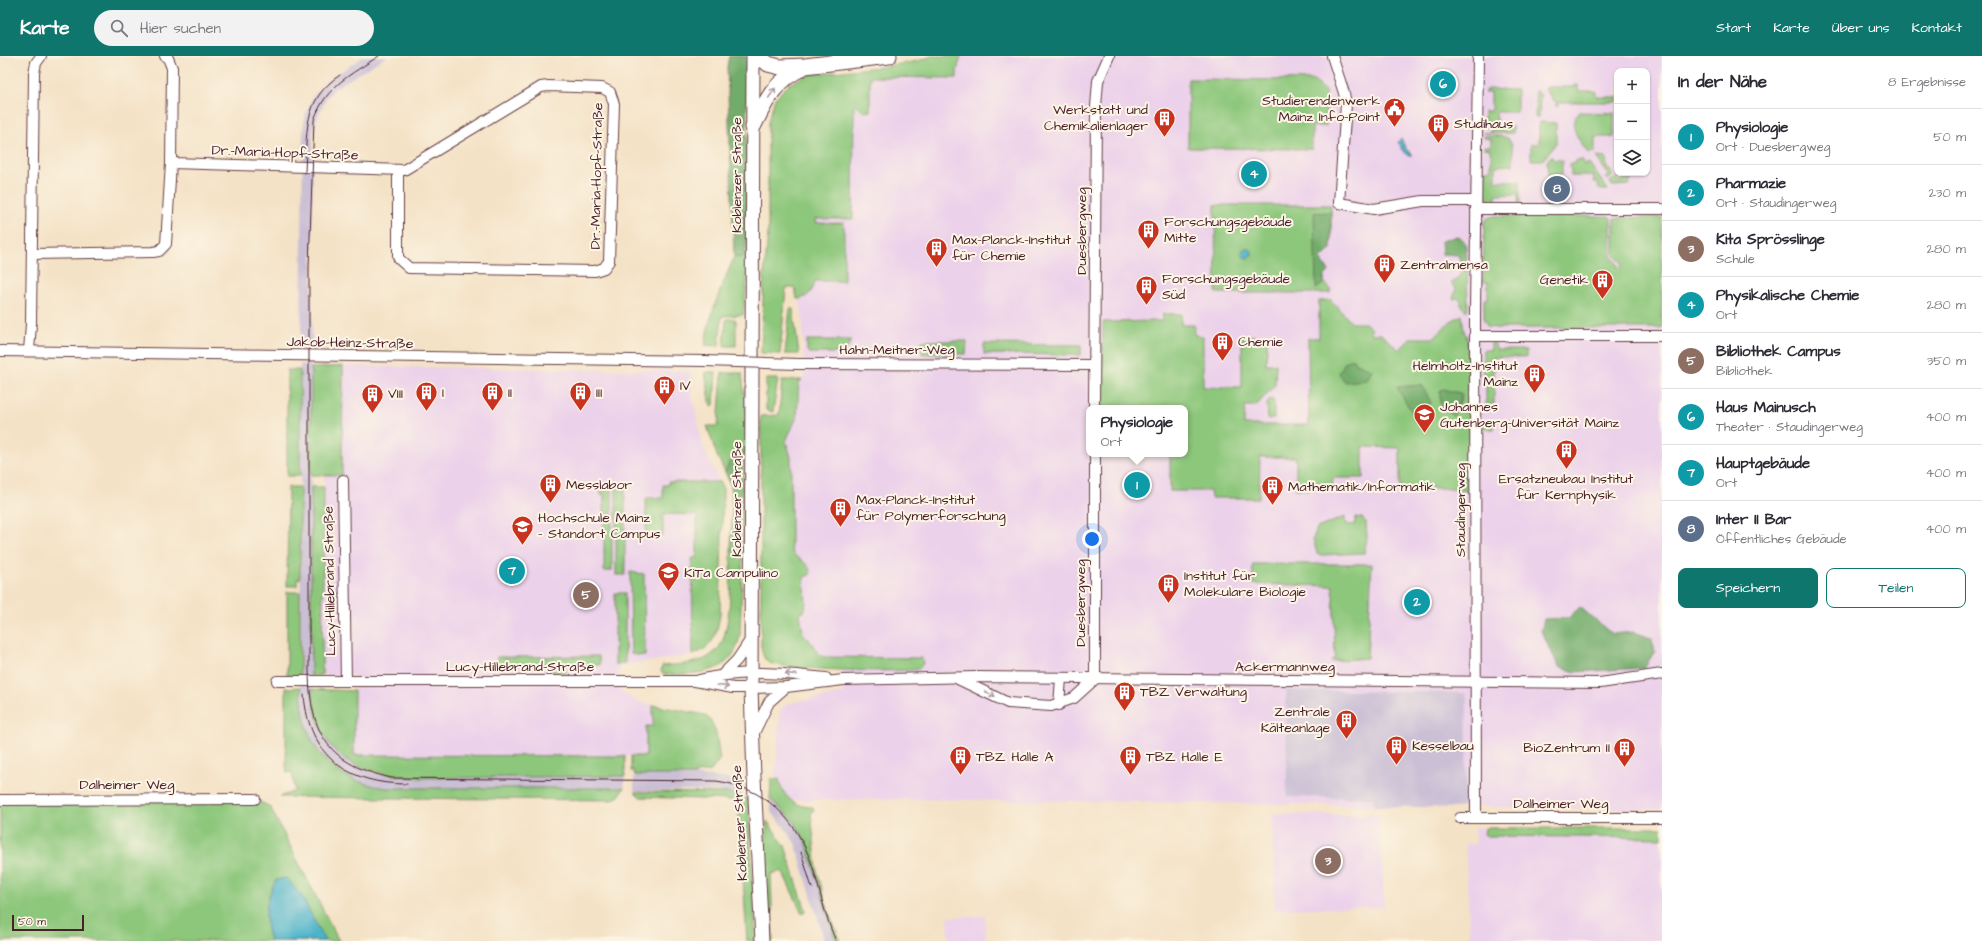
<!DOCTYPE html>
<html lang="de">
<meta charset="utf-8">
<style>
body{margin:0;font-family:"Architects Daughter",sans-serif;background:#f2f2f3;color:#2b2b33}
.controls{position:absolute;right:12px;top:12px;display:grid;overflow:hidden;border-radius:8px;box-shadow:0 1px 3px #0004}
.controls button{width:36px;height:36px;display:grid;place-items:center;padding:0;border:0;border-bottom:1px solid #e1e1e2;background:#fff;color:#2b2b33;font:20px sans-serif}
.scale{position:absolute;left:12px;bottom:10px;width:72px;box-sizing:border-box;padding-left:4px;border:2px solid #4a1f2b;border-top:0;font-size:11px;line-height:14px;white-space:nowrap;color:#4a1f2b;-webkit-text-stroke:3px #fcf5e5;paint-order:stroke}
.you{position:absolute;left:1092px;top:483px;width:14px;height:14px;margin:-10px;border:3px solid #fff;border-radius:50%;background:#1a73e8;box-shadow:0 0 0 6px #1a73e833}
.badge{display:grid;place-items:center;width:26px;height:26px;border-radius:50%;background:#0f766e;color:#fff;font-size:13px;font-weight:700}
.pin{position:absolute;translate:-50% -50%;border:2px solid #fff;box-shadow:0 1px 4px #0006}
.popup{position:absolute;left:1086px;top:349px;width:102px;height:52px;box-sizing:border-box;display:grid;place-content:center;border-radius:8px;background:#fff;filter:drop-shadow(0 1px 3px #0005);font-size:13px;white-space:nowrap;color:#7c7c81}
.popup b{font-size:15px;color:#2b2b33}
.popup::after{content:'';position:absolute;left:50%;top:100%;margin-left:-8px;border:8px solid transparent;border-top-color:#fff}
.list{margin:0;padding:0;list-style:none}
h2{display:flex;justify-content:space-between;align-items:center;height:52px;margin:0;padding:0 16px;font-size:17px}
h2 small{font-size:13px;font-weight:400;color:#7c7c81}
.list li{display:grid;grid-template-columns:26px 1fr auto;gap:12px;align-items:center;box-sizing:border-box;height:56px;padding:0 16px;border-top:1px solid #e1e1e2}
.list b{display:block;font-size:15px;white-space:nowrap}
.list p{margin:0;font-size:13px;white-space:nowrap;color:#7c7c81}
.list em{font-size:13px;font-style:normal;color:#7c7c81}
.actions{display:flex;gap:8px;padding:12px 16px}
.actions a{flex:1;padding:9px 0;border:1px solid #0f766e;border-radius:8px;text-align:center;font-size:14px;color:#0f766e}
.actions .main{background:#0f766e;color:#fff}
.icon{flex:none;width:22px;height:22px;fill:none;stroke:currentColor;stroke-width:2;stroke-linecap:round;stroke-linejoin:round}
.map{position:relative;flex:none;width:1662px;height:885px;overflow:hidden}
header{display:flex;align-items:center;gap:24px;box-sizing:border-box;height:56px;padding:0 20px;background:#0f766e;color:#fff}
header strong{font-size:19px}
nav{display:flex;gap:22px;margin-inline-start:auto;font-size:14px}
.search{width:280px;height:36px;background:#f2f2f3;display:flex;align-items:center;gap:10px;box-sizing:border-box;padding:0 14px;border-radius:22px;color:#7c7c81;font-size:15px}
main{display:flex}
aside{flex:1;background:#fff}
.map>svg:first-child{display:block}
.built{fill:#ecd1ea;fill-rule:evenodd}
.industrial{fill:#cbbfd5}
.green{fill:#8dc77b;stroke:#6c7353;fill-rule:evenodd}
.forest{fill:#72ac6b;stroke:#5e664b}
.water{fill:#4bb3ca;stroke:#4a697a}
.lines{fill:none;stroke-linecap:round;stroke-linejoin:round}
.minor-casing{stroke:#643c42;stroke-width:12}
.major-casing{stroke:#643c42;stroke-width:15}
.highway-casing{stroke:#643c42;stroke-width:17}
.minor{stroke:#fff;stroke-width:10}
.major{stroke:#fff;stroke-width:13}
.highway{stroke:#fff;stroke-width:15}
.tram{stroke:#4a1f2b;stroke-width:1}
.minor-bridge-casing{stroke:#643c42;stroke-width:12;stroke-linecap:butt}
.minor-bridge{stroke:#fff;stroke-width:10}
.oneway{stroke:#ae9aa0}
.labels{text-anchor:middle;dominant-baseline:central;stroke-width:4;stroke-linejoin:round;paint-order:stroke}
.poi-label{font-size:14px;fill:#4a1f2b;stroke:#fcf5e5;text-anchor:start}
.street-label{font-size:14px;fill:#4a1f2b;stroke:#fcf5e5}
</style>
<header>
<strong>Karte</strong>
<div class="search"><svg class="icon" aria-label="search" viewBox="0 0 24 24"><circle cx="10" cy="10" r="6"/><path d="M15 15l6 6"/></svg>Hier suchen</div>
<nav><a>Start</a><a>Karte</a><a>Über uns</a><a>Kontakt</a></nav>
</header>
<main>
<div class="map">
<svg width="1662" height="885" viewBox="0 0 1662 885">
<rect width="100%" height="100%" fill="#fcf5e5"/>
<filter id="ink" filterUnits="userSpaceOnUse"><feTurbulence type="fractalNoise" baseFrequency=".025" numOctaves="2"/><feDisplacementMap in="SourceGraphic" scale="8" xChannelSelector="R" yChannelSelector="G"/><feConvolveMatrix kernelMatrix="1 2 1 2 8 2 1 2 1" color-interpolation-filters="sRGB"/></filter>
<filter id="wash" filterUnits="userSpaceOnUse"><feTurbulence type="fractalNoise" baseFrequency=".012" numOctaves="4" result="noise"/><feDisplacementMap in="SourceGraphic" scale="16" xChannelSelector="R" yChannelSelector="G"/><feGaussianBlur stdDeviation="0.9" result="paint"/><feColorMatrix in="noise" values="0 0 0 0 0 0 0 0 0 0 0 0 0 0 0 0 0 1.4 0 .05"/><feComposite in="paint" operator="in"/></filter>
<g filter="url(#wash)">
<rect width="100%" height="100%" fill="#f4e2c6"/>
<g class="built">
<path d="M941,0H1662V753L906,743L801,744L783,743L774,739L780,656L782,652L789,647L844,637L842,612L794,609L774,396L797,361V335L799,326L804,322L803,267L800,243H797L795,232H786L836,21L890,20ZM1617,15H1647V117H1617ZM1089,352H1185V398H1089Z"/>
<path d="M343,310L690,315L692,339L703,391L723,433L720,559L716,578L712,587L700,596L693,599L619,610L620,634L637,646L653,649V670L646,671V700L353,699L355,619H322L324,419H342Z"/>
<path d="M1272,758L1380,759L1384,851L1275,853Z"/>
<path d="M1474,772H1485L1484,778L1487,780L1662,782V885H1470L1465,788H1475Z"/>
<path d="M985,860L986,885H949L948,861Z"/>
</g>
<g class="industrial">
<path d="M364,0H387L334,33L326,42L316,65L313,78L312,286H301L303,73L305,60L312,42L327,25Z"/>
<path d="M300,308H311V620L314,650L324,678L335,694L346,703L373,717L392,720L421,722L625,720L624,732H386L366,729L347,721L326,705L312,686L303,664L301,644Z"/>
<path d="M1286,634L1465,637L1467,643L1466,748L1458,752L1374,750V742L1287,741Z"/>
<path d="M634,719H695L729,723L743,727L742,741L717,735H634Z"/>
<path d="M770,743L794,765L806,786L837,885H825L824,883L796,789L788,776L771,755Z"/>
</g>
<g class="green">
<path d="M932,0H961L957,15V22L870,21V55L864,56L856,49L854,51L853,163H815V167H844V225H815C814,234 807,243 797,243L795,232H786L780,298L761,297L764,219L768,176V66L775,42L789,28L807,19L888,10L918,5Z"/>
<path d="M1188,23L1314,24L1326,36V70H1312V93L1188,92Z"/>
<path d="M1574,29H1578V35H1596V41H1617V46H1559L1558,50H1555L1557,48L1545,33L1548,31H1574Z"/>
<path d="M1488,33L1517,34V56H1496V71H1513V77H1483L1491,76V71H1484V55H1491V36H1484Z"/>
<path d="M1536,34L1541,39L1540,40L1539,61H1535Z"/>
<path d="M1579,56L1614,57V81H1595V96L1588,97C1580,86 1566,68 1579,56Z"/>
<path d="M1539,66L1556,67V87L1543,104H1531V88H1539Z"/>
<path d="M1484,80C1513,79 1513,81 1513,109L1496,110V125H1520V147H1518V138L1496,139V147L1487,145V139H1483V131L1485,130V126H1483L1484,114H1491V93L1484,92V90H1491V83L1484,82Z"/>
<path d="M1551,100L1554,104H1562V119L1548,120L1547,105Z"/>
<path d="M1596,101L1606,102L1607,113L1610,114L1613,120L1608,124L1606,121L1609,120Z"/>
<path d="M1576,104H1583L1584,109L1589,107L1608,134H1601L1598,132L1597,126H1594L1593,120H1571V113L1569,111L1571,107H1576Z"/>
<path d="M1616,122H1618L1619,125L1631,124L1629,129L1612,130L1610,126Z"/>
<path d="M1215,149H1331V193L1321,203L1329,215L1324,221V227L1331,233L1330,237H1216Z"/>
<path d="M1495,160H1609L1611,163V200L1617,207V210L1622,211V207L1614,199V162L1662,161V272H1496L1488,271L1484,264V243H1488V226H1483L1484,179H1485V171H1484V166L1488,162Z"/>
<path d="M748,174V216L743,259L722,260L719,290L705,289C709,257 722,231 734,201H743Z"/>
<path d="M1467,208L1468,253L1466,255L1461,249V245L1458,242L1453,243L1456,233L1451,227C1460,223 1462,219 1461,209Z"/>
<path d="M1331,244L1352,267H1365L1371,272L1372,278H1381L1399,294L1411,282H1433L1451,265L1462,259L1464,275L1467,281L1473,436L1442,432H1400V392L1363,391V422H1333L1332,433H1296V401H1260L1259,442H1211L1210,435H1170V398H1185V352H1102L1103,266L1162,265L1163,258H1181V269H1194V279L1203,280V331H1242V280H1268L1266,308H1276L1275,329L1256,350H1245L1244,369H1309L1308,282H1319V245ZM1453,336L1460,337L1462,341L1453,360L1442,351L1440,345L1441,342Z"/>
<path d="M790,253H793L799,298H785Z"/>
<path d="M727,263H735L736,265V290H724L726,265Z"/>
<path d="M807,284H852L844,297H809L807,295Z"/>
<path d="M922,285H967L966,298H922Z"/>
<path d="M1491,287H1495L1496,294H1526V301H1494V348H1486V329H1483V310H1485V307H1483V294H1491Z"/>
<path d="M984,288L1081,289V299L984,298Z"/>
<path d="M343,310L342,419H311V312Z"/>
<rect x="287" y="314" width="13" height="106"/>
<path d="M705,316H716L714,349L711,350Z"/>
<path d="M722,317H742L747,361V395L731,406L725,416L717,400L707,370H718Z"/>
<path d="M767,323H778L773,356L766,354V325Z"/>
<path d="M782,324H802L799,326L797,361L786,385L791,401V493C795,505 812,505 810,519L804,521C804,533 808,544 804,556L800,557L803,578C813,584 813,595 823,601L922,602L923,607L919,613C904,617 779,614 768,606C763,603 762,595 761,590V360L779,359Z"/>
<path d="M1271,343L1274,345V363H1268L1267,348Z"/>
<rect x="1483" y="365" width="11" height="8"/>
<path d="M668,426H720L723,433L720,559C716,580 714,590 693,599L692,502H697V459L663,458V479H646V442H663V429H668Z"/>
<path d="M601,429H612V515H604V439L601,438Z"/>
<rect x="616" y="430" width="9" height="89"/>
<path d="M288,431H300V523H297V530H287Z"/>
<path d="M311,431H324L322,619L311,620Z"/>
<path d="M1345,461V468L1355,469L1356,461L1362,462L1366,466L1367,483L1364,497L1321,499L1317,497L1313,483L1317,472Z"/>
<path d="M743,491L740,579C734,610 715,616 686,618C679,618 671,619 664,618L661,616L662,610C674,609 690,608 702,604C710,601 719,594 722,586C731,565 731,520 731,496Z"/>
<path d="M1253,508H1372L1367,602L1331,605L1335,601L1333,530L1252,528Z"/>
<path d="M630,516L644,518L645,600L631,598Z"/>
<path d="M287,536H300V620L287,619Z"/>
<rect x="615" y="537" width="10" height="71"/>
<path d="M599,600L600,609L497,608V601Z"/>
<rect x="549" y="614" width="17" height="7"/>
<path d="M301,631C302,689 328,724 386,732H624L619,740L612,744L279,741L295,735L292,716L287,717L286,711V632Z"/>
<path d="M312,633L354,635V699L625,700V720L421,722C357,718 318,704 312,633Z"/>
<path d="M653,649L705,659C718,668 717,689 720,703L711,715L696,717L695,719H634V715H631V700H646V670H653Z"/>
<path d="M771,723H779C783,741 794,751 813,751L814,754L811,756L817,815L829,857L841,885H837L834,879L806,786L794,765L770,743Z"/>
<path d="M635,736L727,737L748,742L756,885H747L739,758L731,744L640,741Z"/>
<path d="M255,743L270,751L339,885H0V744Z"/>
<path d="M767,765L785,790L806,855L802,857L782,815L771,818L773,885H765L763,818Z"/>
<path d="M1485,772H1662V782L1487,780L1484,778Z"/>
</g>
<g class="forest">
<path d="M729,0H746L748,174L743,201H734L727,11Z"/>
<path d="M1331,156V193L1321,203L1329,215L1324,221V227L1316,233L1314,157Z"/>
<path d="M1457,180C1469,183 1466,198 1467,208L1461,209L1458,199L1442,198L1441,185Z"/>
<path d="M1353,303L1355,307L1372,313L1367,324L1345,326L1339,317L1345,306Z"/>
<path d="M1422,329L1431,347L1424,354L1413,358L1397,331Z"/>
<path d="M1443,333L1462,338L1453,360L1440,348V336Z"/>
<path d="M743,396V491L731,496L732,439L731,430L725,416L730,406Z"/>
<path d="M1580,551L1612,578L1634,576L1651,582L1655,595L1644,612L1575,616L1559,611L1541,575L1544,563L1568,562Z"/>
</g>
<g class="water">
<path d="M1401,82L1406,93L1413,99H1408L1401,93V90L1398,87Z"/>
<circle cx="1247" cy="197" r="5"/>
<path d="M286,822L301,839L325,885H270C263,864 265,843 276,824Z"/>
</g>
</g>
<g filter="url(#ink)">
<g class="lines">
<defs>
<g id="minor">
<path d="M1332,0L1344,37L1346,48L1339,147L1374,153L1423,145H1476"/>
<path d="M171,107L404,114L541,31L548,30L602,32L610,36L614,48L609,205L604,212L595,215L409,212L399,203L398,200V114"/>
<path d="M1476,153H1662"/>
<path d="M32,198L153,196L159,195L166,188L171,107L172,12L168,2L165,0"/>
<path d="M1476,280H1662"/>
<path d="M0,295L705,305"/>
<path d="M29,295L31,268L34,17L36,7L41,0"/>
<path d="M799,308L1094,309"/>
<path d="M1094,352L1096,51L1098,25L1109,0"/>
<path d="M1095,398V623"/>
<path d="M343,424L346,625"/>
<path d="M723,618L737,604L751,583"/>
<path d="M958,623L1008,647L1051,650L1074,642L1095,623"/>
<path d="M699,624C744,613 781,617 826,622"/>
<path d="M277,625H695L733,632H751L786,631L843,624L976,621L1600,627L1662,618"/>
<path d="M1059,649L1061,622"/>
<path d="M753,679L769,646L786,631"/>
<path d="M0,744L255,743"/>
<path d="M1460,762H1662"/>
<path d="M1476,762L1475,258L1478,0"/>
</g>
<path id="major" d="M753,0L751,632L754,721L762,885"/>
<g id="highway">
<path d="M759,0L768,8L780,11L805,10L889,0"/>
<path d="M753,71C767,43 773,27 802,12"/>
</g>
</defs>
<use href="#minor" class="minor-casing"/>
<use href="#major" class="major-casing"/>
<use href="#highway" class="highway-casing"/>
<use href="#minor" class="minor"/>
<use href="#major" class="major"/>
<use href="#highway" class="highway"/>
<g class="tram">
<path d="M379,0C350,19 326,30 314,64L309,211V616C310,678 329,709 392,722L716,725C764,731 797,763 812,809C820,834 825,861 836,885"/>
<path d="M305,117C307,78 302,44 340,19"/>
<path d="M304,639C309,701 348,728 407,728"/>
<path d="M801,796L812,832"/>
</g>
<defs>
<path id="minor-bridge" d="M705,305L799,308"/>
</defs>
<use href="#minor-bridge" class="minor-bridge-casing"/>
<use href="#minor-bridge" class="minor-bridge"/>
</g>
<defs><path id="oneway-shaft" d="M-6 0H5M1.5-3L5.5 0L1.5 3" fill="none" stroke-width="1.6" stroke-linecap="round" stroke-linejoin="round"/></defs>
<g class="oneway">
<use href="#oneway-shaft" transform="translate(772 37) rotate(-56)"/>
<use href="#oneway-shaft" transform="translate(791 618) rotate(-174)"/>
<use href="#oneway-shaft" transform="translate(723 630) rotate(10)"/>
<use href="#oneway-shaft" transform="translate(990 638) rotate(28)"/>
</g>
</g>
<defs>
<symbol id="civic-pin" viewBox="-11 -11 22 30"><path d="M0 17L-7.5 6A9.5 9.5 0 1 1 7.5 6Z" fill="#c8321e" stroke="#fcf5e5"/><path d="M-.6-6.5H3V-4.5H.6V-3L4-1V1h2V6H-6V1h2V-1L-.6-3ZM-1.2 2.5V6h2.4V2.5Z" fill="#fff"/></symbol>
<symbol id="building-pin" viewBox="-11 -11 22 30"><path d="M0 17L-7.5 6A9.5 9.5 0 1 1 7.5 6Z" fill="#c8321e" stroke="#fcf5e5"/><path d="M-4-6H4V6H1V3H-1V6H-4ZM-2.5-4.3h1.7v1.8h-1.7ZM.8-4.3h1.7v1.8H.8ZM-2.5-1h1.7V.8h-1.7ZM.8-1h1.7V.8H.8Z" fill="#fff"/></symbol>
<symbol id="university-pin" viewBox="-11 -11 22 30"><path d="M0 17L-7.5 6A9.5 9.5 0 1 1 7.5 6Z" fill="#c8321e" stroke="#fcf5e5"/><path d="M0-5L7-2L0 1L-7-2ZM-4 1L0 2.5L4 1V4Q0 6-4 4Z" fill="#fff"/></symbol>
<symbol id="school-pin" viewBox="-11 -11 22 30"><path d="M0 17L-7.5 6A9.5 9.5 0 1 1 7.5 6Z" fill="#c8321e" stroke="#fcf5e5"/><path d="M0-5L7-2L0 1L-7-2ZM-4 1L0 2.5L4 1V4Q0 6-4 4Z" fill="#fff"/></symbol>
</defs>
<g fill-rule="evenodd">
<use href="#civic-pin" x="1382" y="40" width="25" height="34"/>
<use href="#building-pin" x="1152" y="50" width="25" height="34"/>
<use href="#building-pin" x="1426" y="56" width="25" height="34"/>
<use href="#building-pin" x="1136" y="162" width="25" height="34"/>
<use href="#building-pin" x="924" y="180" width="25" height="34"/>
<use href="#building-pin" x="1372" y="196" width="25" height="34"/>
<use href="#building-pin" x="1590" y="212" width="25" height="34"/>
<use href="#building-pin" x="1134" y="218" width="25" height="34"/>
<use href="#building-pin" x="1210" y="274" width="25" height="34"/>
<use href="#building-pin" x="1522" y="306" width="25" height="34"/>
<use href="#building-pin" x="652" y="318" width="25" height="34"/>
<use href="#building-pin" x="414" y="324" width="25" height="34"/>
<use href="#building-pin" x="480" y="324" width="25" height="34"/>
<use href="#building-pin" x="568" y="324" width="25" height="34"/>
<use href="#building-pin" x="360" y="326" width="25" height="34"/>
<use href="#university-pin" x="1412" y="346" width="25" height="34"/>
<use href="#building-pin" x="1554" y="382" width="25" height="34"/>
<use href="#building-pin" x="538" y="416" width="25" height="34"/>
<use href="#building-pin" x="1260" y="418" width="25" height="34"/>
<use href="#building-pin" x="828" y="440" width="25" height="34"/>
<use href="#university-pin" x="510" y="458" width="25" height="34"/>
<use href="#school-pin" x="656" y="504" width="25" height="34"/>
<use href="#building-pin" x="1156" y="516" width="25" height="34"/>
<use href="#building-pin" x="1112" y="624" width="25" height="34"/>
<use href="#building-pin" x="1334" y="652" width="25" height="34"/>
<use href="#building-pin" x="1384" y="678" width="25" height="34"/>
<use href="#building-pin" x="1612" y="680" width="25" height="34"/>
<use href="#building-pin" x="948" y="688" width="25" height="34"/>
<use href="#building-pin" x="1118" y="688" width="25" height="34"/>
</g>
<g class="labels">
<g class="poi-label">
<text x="1380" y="45" text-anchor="end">Studierendenwerk<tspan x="1380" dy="16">Mainz Info-Point</tspan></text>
<text x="1148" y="54" text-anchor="end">Werkstatt und<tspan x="1148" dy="16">Chemikalienlager</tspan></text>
<text x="1454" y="68">Studihaus</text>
<text x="1164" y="166">Forschungsgebäude<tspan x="1164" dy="16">Mitte</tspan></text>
<text x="952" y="184">Max-Planck-Institut<tspan x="952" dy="16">für Chemie</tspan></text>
<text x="1400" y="209">Zentralmensa</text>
<text x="1162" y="223">Forschungsgebäude<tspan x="1162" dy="16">Süd</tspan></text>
<text x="1588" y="224" text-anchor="end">Genetik</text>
<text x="1238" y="286">Chemie</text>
<text x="1518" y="310" text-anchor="end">Helmholtz-Institut<tspan x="1518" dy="16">Mainz</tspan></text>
<text x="680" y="330">IV</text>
<text x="442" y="337">I</text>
<text x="508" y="337">II</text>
<text x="596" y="337">III</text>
<text x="388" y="338">VIII</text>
<text x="1440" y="351">Johannes<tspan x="1440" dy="16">Gutenberg-Universität Mainz</tspan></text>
<text x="1566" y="423" text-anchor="middle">Ersatzneubau Institut<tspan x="1566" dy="16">für Kernphysik</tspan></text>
<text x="566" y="429">Messlabor</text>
<text x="1288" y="431">Mathematik/Informatik</text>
<text x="856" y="444">Max-Planck-Institut<tspan x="856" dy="16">für Polymerforschung</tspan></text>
<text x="538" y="462">Hochschule Mainz<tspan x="538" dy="16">- Standort Campus</tspan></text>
<text x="684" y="517">KiTa Campulino</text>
<text x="1184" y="520">Institut für<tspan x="1184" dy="16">Molekulare Biologie</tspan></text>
<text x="1140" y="636">TBZ Verwaltung</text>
<text x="1330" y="656" text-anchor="end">Zentrale<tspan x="1330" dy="16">Kälteanlage</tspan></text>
<text x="1412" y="690">Kesselbau</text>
<text x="1610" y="692" text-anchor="end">BioZentrum II</text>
<text x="976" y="701">TBZ Halle A</text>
<text x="1146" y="701">TBZ Halle E</text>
</g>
<g class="street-label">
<text transform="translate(285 97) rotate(2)">Dr.-Maria-Hopf-Straße</text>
<text transform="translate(737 119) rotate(-90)">Koblenzer Straße</text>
<text transform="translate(597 120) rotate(-89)">Dr.-Maria-Hopf-Straße</text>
<text transform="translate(1082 175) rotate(-90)">Duesbergweg</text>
<text transform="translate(350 287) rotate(1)">Jakob-Heinz-Straße</text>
<text x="897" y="294">Hahn-Meitner-Weg</text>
<text transform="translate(737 443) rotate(-90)">Koblenzer Straße</text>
<text transform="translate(1461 454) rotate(-90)">Staudingerweg</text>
<text transform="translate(330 525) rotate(-91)">Lucy-Hillebrand Straße</text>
<text transform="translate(1081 547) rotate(-90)">Duesbergweg</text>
<text x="520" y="611">Lucy-Hillebrand-Straße</text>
<text x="1285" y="611">Ackermannweg</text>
<text x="127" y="729">Dalheimer Weg</text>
<text x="1561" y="748">Dalheimer Weg</text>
<text transform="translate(740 767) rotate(-93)">Koblenzer Straße</text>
</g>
</g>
</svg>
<div class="controls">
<button>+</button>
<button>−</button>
<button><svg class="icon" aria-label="layers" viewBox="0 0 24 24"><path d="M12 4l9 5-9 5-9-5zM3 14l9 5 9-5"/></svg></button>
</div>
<div class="scale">50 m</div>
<div class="you"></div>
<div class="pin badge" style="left:1137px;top:429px;background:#0f9aa8">1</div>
<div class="popup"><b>Physiologie</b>Ort</div>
<div class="pin badge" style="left:1417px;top:546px;background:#0f9aa8">2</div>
<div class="pin badge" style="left:1328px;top:805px;background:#8d6e63">3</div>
<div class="pin badge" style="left:1254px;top:118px;background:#0f9aa8">4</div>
<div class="pin badge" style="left:586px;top:539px;background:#8d6e63">5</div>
<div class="pin badge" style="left:1443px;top:28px;background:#0f9aa8">6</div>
<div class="pin badge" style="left:512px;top:515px;background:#0f9aa8">7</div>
<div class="pin badge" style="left:1557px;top:133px;background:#5c6f8a">8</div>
</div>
<aside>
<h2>In der Nähe<small>8 Ergebnisse</small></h2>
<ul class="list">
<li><span class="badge" style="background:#0f9aa8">1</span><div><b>Physiologie</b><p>Ort · Duesbergweg</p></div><em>50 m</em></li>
<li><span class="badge" style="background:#0f9aa8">2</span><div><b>Pharmazie</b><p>Ort · Staudingerweg</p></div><em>230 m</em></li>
<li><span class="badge" style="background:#8d6e63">3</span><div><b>Kita Sprösslinge</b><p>Schule</p></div><em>280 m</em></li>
<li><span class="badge" style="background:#0f9aa8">4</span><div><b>Physikalische Chemie</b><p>Ort</p></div><em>280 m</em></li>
<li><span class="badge" style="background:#8d6e63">5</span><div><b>Bibliothek Campus</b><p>Bibliothek</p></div><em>350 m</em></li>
<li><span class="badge" style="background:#0f9aa8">6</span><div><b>Haus Mainusch</b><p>Theater · Staudingerweg</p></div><em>400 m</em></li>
<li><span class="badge" style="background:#0f9aa8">7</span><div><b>Hauptgebäude</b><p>Ort</p></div><em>400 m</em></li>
<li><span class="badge" style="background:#5c6f8a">8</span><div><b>Inter II Bar</b><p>Öffentliches Gebäude</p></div><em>400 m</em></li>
</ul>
<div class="actions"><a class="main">Speichern</a><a>Teilen</a></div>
</aside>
</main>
